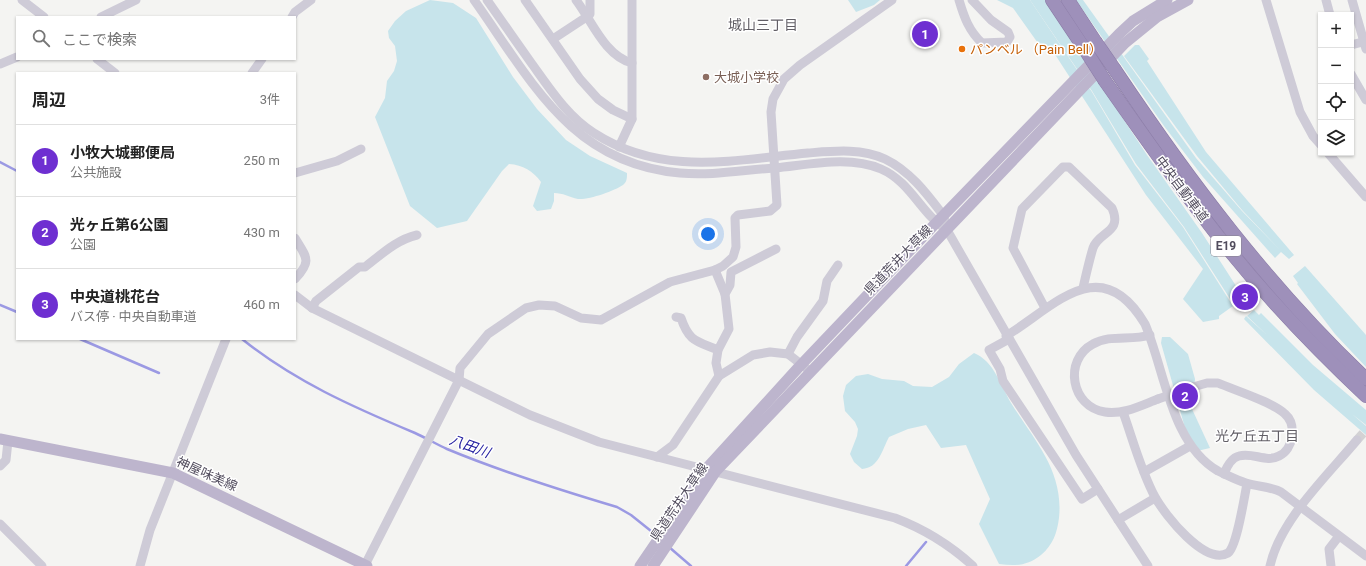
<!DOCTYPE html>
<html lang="ja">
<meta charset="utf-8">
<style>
body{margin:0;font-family:Roboto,"Noto Sans JP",sans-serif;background:#f2f2f2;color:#222}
.controls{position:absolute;right:12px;top:12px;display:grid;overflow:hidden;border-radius:0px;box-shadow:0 1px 3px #0004}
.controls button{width:36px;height:36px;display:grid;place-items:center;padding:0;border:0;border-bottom:1px solid #e0e0e0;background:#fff;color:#222;font:20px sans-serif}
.you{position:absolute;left:708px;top:234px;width:14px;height:14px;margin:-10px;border:3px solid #fff;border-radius:50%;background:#1a73e8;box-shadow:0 0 0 6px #1a73e833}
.badge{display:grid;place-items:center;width:26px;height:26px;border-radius:50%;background:#6e2fd1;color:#fff;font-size:13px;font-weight:700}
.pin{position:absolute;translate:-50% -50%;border:2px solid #fff;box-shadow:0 1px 4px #0006}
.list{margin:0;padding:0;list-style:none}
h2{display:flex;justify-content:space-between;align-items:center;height:52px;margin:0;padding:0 16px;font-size:17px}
h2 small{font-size:13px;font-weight:400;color:#767676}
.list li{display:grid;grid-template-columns:26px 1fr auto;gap:12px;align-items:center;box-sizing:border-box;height:72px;padding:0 16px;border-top:1px solid #e0e0e0}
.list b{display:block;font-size:15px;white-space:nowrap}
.list p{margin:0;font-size:13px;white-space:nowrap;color:#767676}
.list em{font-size:13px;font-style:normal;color:#767676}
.icon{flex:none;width:22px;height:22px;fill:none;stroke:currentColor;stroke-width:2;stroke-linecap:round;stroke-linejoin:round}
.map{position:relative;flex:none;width:1366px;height:566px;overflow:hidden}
.search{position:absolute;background:#fff;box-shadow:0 1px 3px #0004;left:16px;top:16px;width:280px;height:44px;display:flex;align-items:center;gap:10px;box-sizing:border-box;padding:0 14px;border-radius:0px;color:#767676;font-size:15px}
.panel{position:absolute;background:#fff;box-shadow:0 1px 3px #0004;left:16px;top:72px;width:280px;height:268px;border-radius:0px}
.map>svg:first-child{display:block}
.green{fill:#c7e4eb}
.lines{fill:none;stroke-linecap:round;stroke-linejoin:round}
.stream{stroke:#9b99e3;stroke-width:2.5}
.minor-tunnel{stroke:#d3d2d4;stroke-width:9;stroke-dasharray:9 4.5;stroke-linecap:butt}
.highway-casing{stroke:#8a7ba6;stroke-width:14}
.minor{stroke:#cecbd7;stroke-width:9}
.major{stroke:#bdb5cd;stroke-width:11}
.highway{stroke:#9e90ba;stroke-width:13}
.highway-bridge-casing{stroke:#8a7ba6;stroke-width:14;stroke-linecap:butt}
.minor-bridge{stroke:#cecbd7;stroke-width:9}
.highway-bridge{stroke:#9e90ba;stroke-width:13}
.food-dot{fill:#e8710a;stroke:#fff;stroke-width:1.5}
.education-dot{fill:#8d6e63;stroke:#fff;stroke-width:1.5}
.labels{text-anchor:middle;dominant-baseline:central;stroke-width:3;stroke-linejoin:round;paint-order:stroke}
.shield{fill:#fff;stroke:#85828e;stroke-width:1}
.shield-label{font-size:12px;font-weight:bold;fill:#514c5d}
.food-label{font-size:13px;fill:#c56008;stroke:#fff;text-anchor:start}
.education-label{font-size:13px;fill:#785e54;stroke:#fff;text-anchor:start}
.street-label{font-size:13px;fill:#514c5d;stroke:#fff}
.neighbourhood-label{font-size:14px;fill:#625f66;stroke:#fff}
.water-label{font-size:14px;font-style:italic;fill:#211d9f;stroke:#fff}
</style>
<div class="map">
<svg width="1366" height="566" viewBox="0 0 1366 566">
<rect width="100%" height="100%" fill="#f4f4f2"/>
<g class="green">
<path d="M430,0L453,3L476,18L513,77L537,109L566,140L590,156L627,173C627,178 627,182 623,185C614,191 589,200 578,199C569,197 563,193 554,193V201L551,209L537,211L533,206L541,182C533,171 523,165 509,164L502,171L467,221L437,228L410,206L375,117L385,98L387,81L394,71L397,61L395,46L389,38L388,31L395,21L406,11Z"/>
<path d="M848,0H880L874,5L856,12Z"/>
<path d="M997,0H1030L1092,92L1135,165L1183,227L1233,306L1219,316V319L1203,322L1183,299L1203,269L1146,195L1056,56L1040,46L1013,8Z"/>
<path d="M1030,0H1045L1147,155L1202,233L1238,289L1231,294L1236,303L1234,305L1184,227L1136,164L1092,91Z"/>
<path d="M1076,0H1083L1196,158L1242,211L1281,251L1242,210L1197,156L1124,56L1135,45H1139L1149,59L1147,61L1206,152L1294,255L1289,259L1281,252L1275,258L1203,177L1164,126Z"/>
<path d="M1305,266L1366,335V367L1335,334L1297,284L1298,283L1293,276Z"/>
<path d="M1254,310L1259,315L1261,313L1313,365L1366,410V425L1352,414L1366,426V435L1314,390L1244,319L1246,316L1267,335L1247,316Z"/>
<path d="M1162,337H1170L1188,354L1195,379L1192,409L1210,448L1197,451L1187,435L1161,343Z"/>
<path d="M974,353C994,361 1001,386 1011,403C1034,440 1064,471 1059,518C1057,533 1053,545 1041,555C1028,566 1015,566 999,564L979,524L990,499L966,445L941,448L926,425L908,429L889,437C882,450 879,468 862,469L854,462L850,454L857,436L858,429L855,422L845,411L843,396L846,385L856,376L868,374L882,379L904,381L913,386L932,387L949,377L959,364Z"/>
</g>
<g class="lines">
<g class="stream">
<path d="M0,162L17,171"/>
<path d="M0,305L17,312"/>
<path d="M80,339L159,373"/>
<path d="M242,339C294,381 353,407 415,433C426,438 436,444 447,449C502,472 560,490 617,507L631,515L656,535"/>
<path d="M669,547L691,566"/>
<path d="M906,566L926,542"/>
</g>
<path class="minor-tunnel" d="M1357,440L1366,430"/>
<defs>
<g id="highway">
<path d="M1052,0L1084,48"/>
<path d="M1068,0L1095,41"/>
<path d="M1115,70C1189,181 1269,287 1366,379"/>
<path d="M1105,81C1145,138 1185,195 1229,250C1271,302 1317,350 1366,396"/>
</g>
</defs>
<use href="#highway" class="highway-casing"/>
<g class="minor">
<path d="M22,0L44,17"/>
<path d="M474,0C531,80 571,164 680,173C711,176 743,170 774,168C808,165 849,155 881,169C911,182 921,214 947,230L1076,455L1148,566"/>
<path d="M487,0C502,21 517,43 532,64C550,89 568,117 594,133C662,177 733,160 808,153C834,151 861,148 885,159C910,171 927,194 943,215L945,221"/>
<path d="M525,0L580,79L598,99L613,110L632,119"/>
<path d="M576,0C592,21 605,56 632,63"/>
<path d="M959,0C964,17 969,31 982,43L1007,42L1010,37L1008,32L991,20L972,0"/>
<path d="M1266,0L1300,112L1313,136L1321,145"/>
<path d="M1326,0L1330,15"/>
<path d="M1352,0L1366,49"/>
<path d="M101,17L136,0"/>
<path d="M292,17L295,12L311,0"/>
<path d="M553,39L588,16L590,14V0"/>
<path d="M1351,45L1366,41"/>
<path d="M97,59L115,73"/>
<path d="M0,64L17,57"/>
<path d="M252,73L262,59"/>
<path d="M1351,74L1366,100"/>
<path d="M619,147L632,119V0"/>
<path d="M1328,153L1366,197"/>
<path d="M295,173L337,161L361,149"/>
<path d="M295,238C307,258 312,261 295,279"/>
<path d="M715,270L725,294"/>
<path d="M295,295L312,308L530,415L599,442L895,518C924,529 950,545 973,566"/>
<path d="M312,308L316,301L359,267H365C382,254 396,240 417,235"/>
<path d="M1045,308L1013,248L1022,209L1063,167H1069L1112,208C1123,233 1099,231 1093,248C1089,261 1086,275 1083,288"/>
<path d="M676,317L681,318C689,342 697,341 718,350"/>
<path d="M1150,335C1131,341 1110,334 1093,344C1063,360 1071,407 1105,412C1123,415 1142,405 1158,399"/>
<path d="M1006,336C1055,306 1101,250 1145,324C1165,371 1171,444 1218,471C1227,475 1236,480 1246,483C1258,487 1269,486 1281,492L1366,556"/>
<path d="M1009,339L989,350L1000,369L1003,381L1082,499L1098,489"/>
<path d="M788,354L797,337L823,301L827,281L838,265"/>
<path d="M719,376L716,363L718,350L729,329L725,294L730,285L731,272L776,249"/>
<path d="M1193,387L1207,383H1218C1234,390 1275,403 1285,414C1292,420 1293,429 1292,437C1291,445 1286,453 1279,456C1266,463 1253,452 1239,456C1231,458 1227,466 1224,474"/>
<path d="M1123,412C1133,440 1141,471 1155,497C1165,515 1205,566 1228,553C1237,546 1244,498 1247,484"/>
<path d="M657,457L673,445L719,376L753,355L770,352L788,354L806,368"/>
<path d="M0,466L6,460L8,441"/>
<path d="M1144,472L1190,446"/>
<path d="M1118,520L1155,498"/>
<path d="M0,524L42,566"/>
<path d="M365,565L459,380L460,368L488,334L526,308L539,305L555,306L581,318L601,320L670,282L715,270L723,266L733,257L736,247L735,218L738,215L770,211L777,205L771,112L773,99L784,79L800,65L892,0"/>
<path d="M140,566L150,530L226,339"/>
<path d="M1270,566C1280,520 1327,476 1357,440"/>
<path d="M1331,566L1329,549L1339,536"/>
</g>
<g class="major">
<path d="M0,439L173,473L367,566"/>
<path d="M640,566L707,468L798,368L936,223L1119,34L1133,21L1167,0"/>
<path d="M653,566L716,471L1125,43L1157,17L1188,0"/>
</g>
<use href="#highway" class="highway"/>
<defs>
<g id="highway-bridge">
<path d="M1095,41L1115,70"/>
<path d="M1084,48L1105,81"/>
</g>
</defs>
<use href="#highway-bridge" class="highway-bridge-casing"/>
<path class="minor-bridge" d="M1158,399L1193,387"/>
<use href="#highway-bridge" class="highway-bridge"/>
</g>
<circle class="food-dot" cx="962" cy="49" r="4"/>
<circle class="education-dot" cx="706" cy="77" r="4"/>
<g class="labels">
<rect class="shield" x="1211" y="236" width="30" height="20" rx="3"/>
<g class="shield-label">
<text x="1226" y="246">E19</text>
</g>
<g class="food-label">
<text x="970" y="49">パンベル （Pain Bell）</text>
</g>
<g class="education-label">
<text x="714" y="77">大城小学校</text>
</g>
<g class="street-label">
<text transform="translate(1182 189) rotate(53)">中央自動車道</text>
<text transform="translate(898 260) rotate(-46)">県道荒井大草線</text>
<text transform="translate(207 474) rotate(24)">神屋味美線</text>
<text transform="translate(679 502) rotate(-56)">県道荒井大草線</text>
</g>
<g class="neighbourhood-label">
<text x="763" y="25">城山三丁目</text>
<text x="1257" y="436">光ケ丘五丁目</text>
</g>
<g class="water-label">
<text transform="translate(470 446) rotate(20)">八田川</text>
</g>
</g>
</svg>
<div class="controls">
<button>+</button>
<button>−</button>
<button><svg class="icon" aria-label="locate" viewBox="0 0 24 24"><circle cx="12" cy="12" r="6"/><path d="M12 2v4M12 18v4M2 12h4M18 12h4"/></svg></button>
<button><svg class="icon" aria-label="layers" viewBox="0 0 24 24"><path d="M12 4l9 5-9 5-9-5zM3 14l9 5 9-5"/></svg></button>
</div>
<div class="you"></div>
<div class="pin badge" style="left:925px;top:34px">1</div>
<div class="pin badge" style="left:1185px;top:396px">2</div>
<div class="pin badge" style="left:1245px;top:297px">3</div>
<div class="search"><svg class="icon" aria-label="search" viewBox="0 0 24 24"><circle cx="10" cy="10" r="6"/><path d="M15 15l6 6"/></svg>ここで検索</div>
<section class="panel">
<h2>周辺<small>3件</small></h2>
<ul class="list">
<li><span class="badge">1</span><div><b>小牧大城郵便局</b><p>公共施設</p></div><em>250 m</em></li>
<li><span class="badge">2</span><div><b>光ヶ丘第6公園</b><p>公園</p></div><em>430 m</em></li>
<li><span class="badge">3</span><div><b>中央道桃花台</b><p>バス停 · 中央自動車道</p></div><em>460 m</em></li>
</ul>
</section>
</div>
